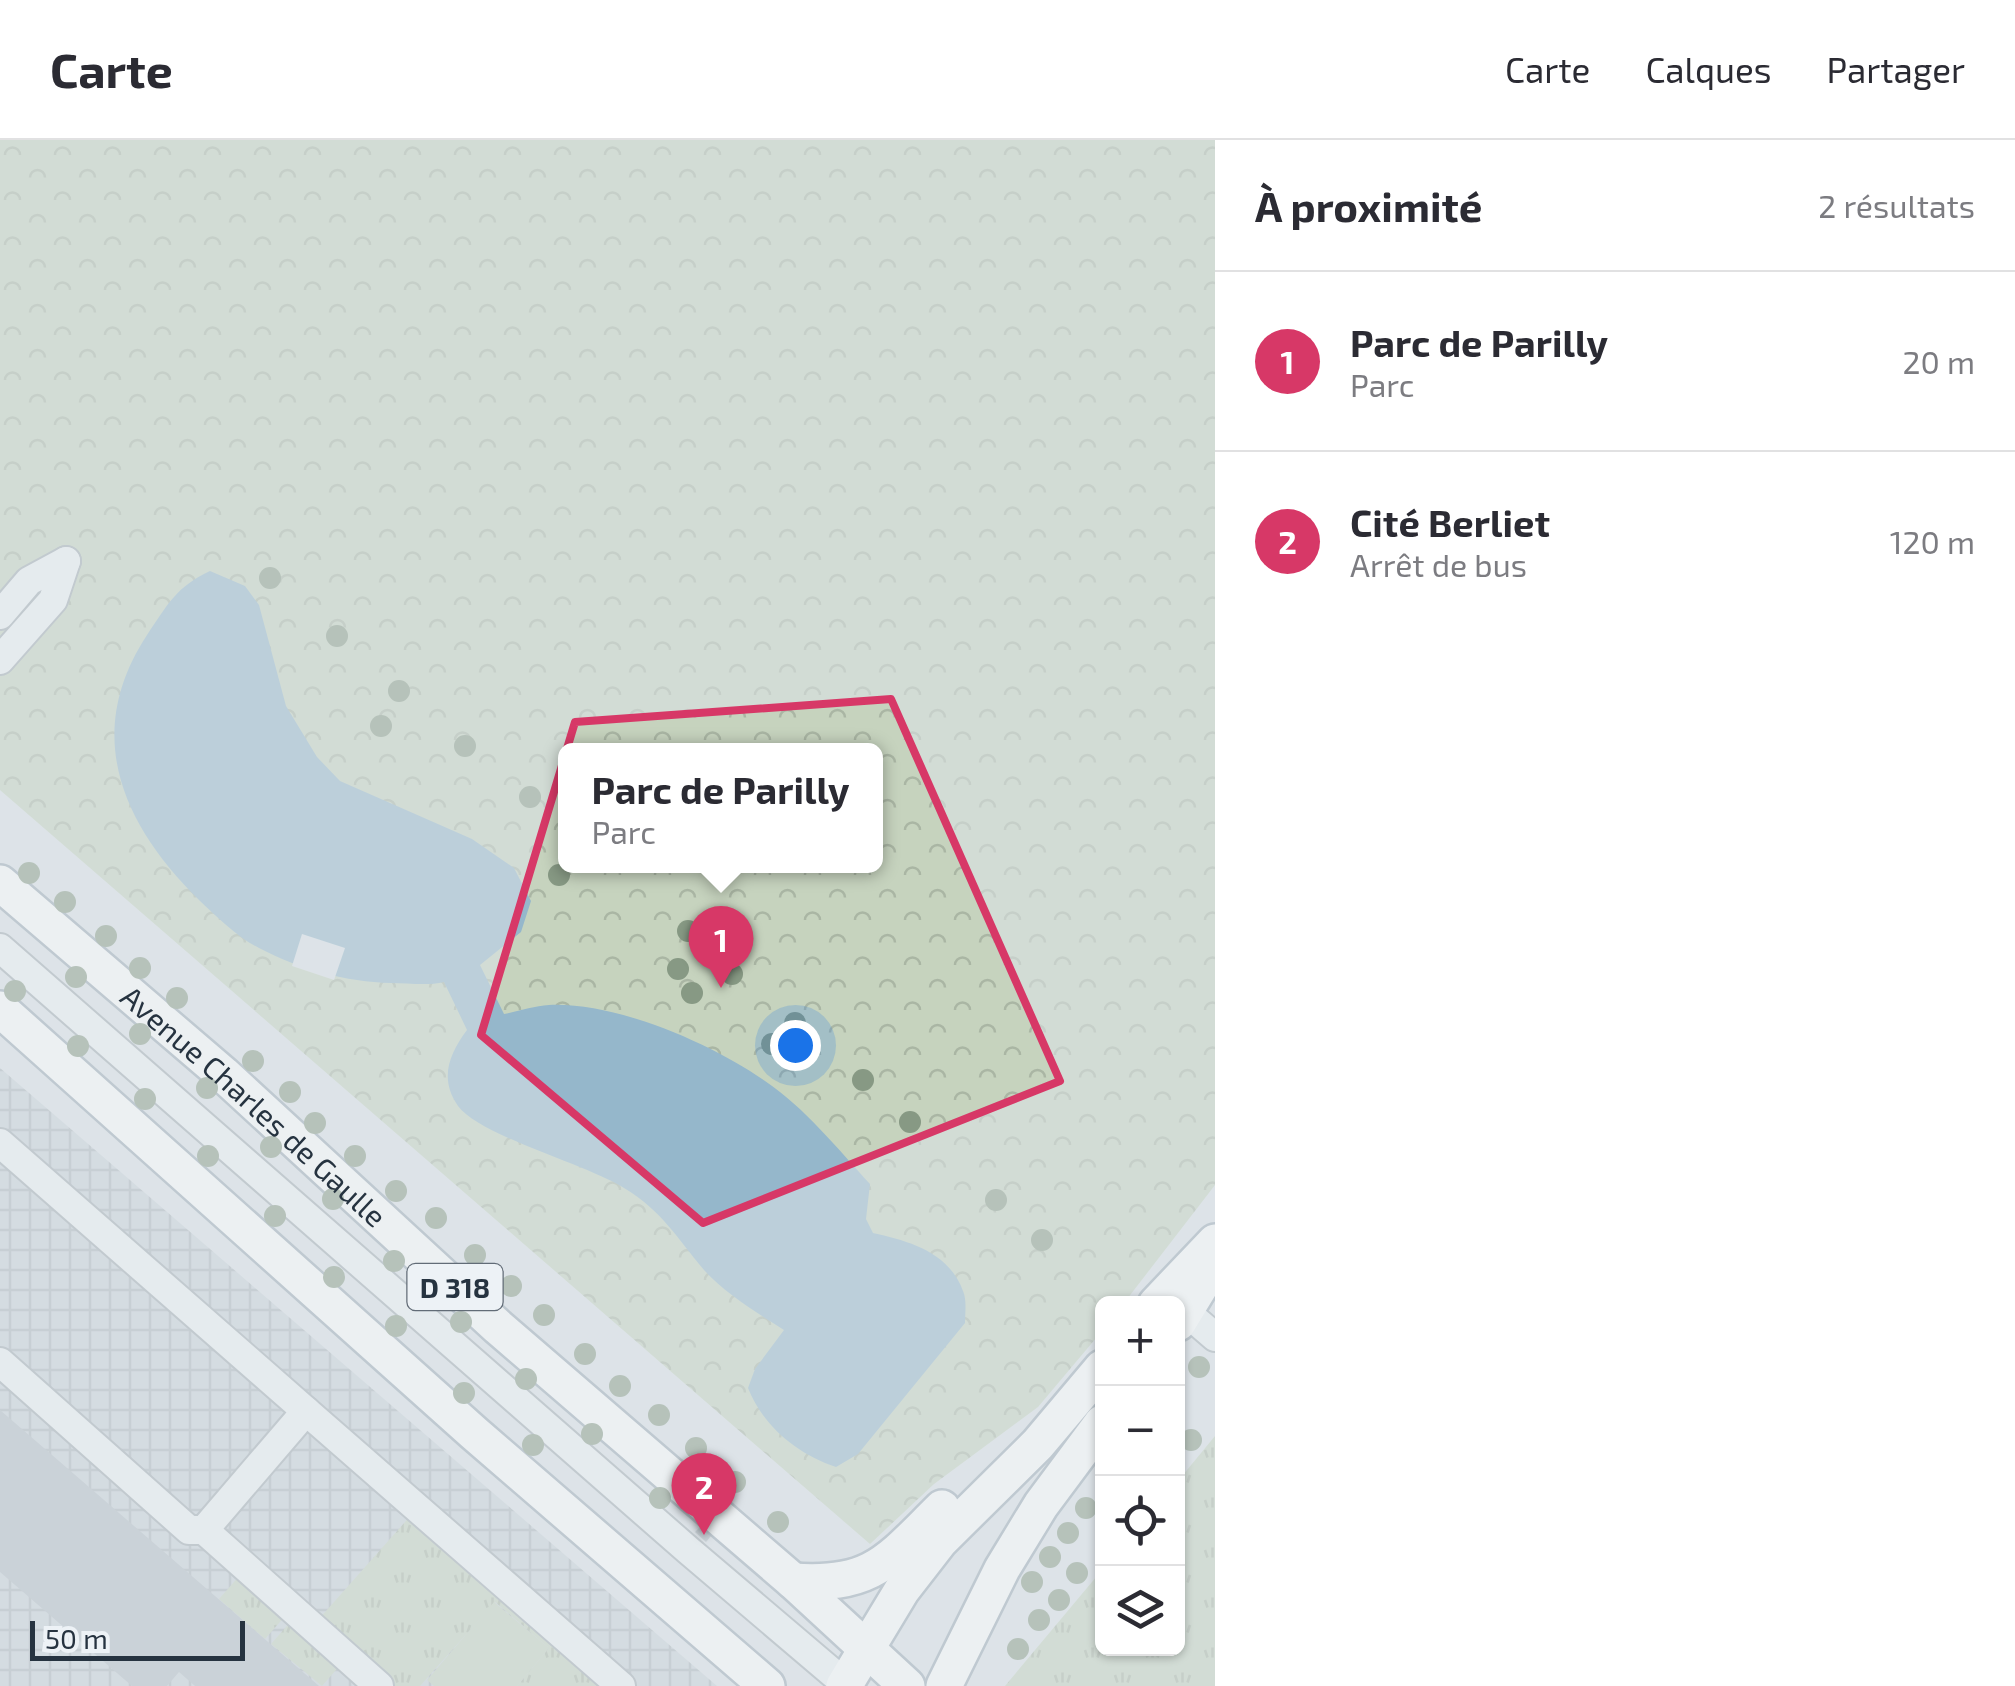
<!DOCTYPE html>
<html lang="fr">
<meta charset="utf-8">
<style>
body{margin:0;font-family:"Exo 2",sans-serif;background:#f2f2f3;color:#2b2b33}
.controls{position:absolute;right:30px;bottom:30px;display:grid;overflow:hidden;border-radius:15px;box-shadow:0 2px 8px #0004}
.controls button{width:90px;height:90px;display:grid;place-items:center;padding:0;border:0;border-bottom:2px solid #e1e1e2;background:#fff;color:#2b2b33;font:50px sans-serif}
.scale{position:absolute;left:30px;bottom:25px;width:215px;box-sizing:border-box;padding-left:10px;border:5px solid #263340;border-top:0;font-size:28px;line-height:35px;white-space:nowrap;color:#263340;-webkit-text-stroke:8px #edf2f6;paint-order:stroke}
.you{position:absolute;left:795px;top:905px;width:35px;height:35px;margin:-25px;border:8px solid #fff;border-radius:50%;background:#1a73e8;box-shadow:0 0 0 15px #1a73e833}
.badge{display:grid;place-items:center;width:65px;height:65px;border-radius:50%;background:#d73867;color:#fff;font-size:32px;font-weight:700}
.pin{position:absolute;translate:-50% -82px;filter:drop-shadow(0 2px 5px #0008)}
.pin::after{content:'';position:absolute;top:52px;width:35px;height:30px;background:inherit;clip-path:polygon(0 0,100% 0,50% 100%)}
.popup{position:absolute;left:558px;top:603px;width:325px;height:130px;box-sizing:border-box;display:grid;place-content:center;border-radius:15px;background:#fff;filter:drop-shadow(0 2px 8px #0005);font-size:32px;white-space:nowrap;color:#7c7c81}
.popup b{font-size:38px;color:#2b2b33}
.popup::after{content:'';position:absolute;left:50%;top:100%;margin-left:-20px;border:20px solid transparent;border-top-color:#fff}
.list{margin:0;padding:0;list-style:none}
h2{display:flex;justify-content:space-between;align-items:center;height:130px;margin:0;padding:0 40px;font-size:42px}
h2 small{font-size:32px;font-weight:400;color:#7c7c81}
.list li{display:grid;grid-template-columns:65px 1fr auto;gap:30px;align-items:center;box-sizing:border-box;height:180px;padding:0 40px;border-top:2px solid #e1e1e2}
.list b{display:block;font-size:38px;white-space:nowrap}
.list p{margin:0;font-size:32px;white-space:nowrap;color:#7c7c81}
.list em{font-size:32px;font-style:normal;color:#7c7c81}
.icon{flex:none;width:55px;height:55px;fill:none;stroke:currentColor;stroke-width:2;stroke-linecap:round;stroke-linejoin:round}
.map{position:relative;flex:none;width:1215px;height:1546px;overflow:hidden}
header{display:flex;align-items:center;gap:60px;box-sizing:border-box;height:140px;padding:0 50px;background:#fff;border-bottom:2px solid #e1e1e2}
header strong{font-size:48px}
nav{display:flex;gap:55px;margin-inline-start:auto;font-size:35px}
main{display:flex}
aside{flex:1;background:#fff}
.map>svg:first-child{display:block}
.industrial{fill:url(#industrial-grid)}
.grass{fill:url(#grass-tufts)}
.park{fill:url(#park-crowns);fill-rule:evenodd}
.pitch{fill:#c6d3be}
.water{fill:#95b7cb}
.pier{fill:#dde3e8}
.building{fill:#b4bdc5}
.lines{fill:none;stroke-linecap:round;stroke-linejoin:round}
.minor-casing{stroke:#a2abb2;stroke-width:32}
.major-casing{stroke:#9ca9b5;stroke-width:40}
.minor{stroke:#f0f3f6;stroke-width:28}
.major{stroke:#fff;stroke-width:35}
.tree{fill:#879984}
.marked{fill:none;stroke:#d73867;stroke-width:8;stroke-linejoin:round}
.labels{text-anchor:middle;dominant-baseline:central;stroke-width:9;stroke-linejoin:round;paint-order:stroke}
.shield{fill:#edf2f6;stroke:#626c77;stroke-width:2.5}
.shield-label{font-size:28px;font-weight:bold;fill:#263340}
.street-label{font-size:30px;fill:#263340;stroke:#edf2f6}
</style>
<header>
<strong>Carte</strong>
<nav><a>Carte</a><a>Calques</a><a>Partager</a></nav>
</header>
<main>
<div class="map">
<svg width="1215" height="1546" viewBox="0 0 1215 1546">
<defs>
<pattern id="industrial-grid" width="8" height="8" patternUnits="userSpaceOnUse" patternTransform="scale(2.5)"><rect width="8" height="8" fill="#cbd2da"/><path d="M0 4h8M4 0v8" fill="none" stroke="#aeb5bc"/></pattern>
<pattern id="grass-tufts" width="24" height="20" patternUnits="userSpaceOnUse" patternTransform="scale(2.5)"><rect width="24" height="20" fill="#c6d3be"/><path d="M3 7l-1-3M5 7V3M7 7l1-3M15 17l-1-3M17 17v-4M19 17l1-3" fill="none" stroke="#aab6a4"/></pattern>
<pattern id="park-crowns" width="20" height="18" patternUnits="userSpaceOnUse" patternTransform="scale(2.5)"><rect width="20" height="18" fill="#c6d3be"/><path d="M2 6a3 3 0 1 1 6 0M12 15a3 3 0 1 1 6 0" fill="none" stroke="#aab6a4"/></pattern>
</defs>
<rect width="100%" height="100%" fill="#dde3e8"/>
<path class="industrial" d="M0,928L717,1546H0Z"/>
<g class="grass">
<path d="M1215,1296V1546H1005L1102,1430V1508H1178V1341Z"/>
<path d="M413,1373L604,1546H517L549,1508L495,1462L420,1546H395L318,1480Z"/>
<path d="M241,1434L287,1474L265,1499L219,1459Z"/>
<path d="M293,1479L343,1522L322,1546L271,1504Z"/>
</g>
<path class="park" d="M0,0H1215V1045L1124,1163L1102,1164V1191L1038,1267L934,1344L870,1404L0,650ZM566,610H876V726H566Z"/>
<path class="pitch" d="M494,1462L549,1508L517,1546H434L427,1540Z"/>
<path class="water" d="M210,431L245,446L259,465L286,566L317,617L340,641L472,699L514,728L531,761L521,792L480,825L504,874C519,871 534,866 549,865C616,862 711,903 765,941C805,968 837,1008 870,1044L866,1079L873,1093C909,1101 949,1112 963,1151C967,1160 965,1173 965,1183L858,1314L836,1327C797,1314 763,1286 748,1248L755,1229L784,1190C756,1172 727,1155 704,1130C677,1098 662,1071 624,1048C586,1024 480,996 458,966C439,939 449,914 467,890L444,842C428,846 408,843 391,843C346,842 299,829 259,808C237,797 217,777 199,760C122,684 82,594 147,495C168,464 176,447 210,431Z"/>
<path class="pier" d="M302,794L345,808L334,840L292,826Z"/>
<g class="building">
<path d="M0,1270L215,1456L319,1546H195L179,1532L167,1546H132L0,1432Z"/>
<path d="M700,1387L711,1396L706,1402L695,1392Z"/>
</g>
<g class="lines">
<defs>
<g id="minor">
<path d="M0,475L29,441L66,421"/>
<path d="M0,520L53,460L66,421"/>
<path d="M0,808L688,1410L848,1546"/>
<path d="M0,1003L306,1271L204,1390H189L0,1222"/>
<path d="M1186,1172L1215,1197"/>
<path d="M306,1271L621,1546"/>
<path d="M204,1390L379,1546"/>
</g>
<g id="major">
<path id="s1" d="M0,743L223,934L498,1187L793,1441L907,1546"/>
<path d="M0,869L474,1293L767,1546"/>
<path d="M1156,1164L1215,1102"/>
<path d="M1178,1183L1215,1122"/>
<path d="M793,1441C873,1447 889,1420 942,1368"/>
<path d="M844,1546L902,1450L940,1401L1038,1304L1102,1228"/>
<path d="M944,1546L1002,1429L1041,1365L1102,1283"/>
</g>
</defs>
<use href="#minor" class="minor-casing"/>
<use href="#major" class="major-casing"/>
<use href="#minor" class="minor"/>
<use href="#major" class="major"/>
</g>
<g class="tree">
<circle cx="270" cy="438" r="11"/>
<circle cx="337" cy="496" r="11"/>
<circle cx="399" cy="551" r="11"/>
<circle cx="381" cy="586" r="11"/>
<circle cx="465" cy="606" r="11"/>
<circle cx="530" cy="657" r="11"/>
<circle cx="29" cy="733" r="11"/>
<circle cx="559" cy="735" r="11"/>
<circle cx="65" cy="762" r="11"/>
<circle cx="688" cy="791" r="11"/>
<circle cx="106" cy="796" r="11"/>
<circle cx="140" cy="828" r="11"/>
<circle cx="678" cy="829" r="11"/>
<circle cx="732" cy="834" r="11"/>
<circle cx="76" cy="837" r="11"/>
<circle cx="15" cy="851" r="11"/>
<circle cx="692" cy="853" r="11"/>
<circle cx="177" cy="858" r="11"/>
<circle cx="795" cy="883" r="11"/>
<circle cx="140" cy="894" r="11"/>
<circle cx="772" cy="904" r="11"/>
<circle cx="78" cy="906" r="11"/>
<circle cx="253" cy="921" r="11"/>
<circle cx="863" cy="940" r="11"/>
<circle cx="207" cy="948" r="11"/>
<circle cx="290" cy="952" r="11"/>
<circle cx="145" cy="959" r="11"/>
<circle cx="910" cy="982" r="11"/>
<circle cx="315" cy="983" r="11"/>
<circle cx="271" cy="1007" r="11"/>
<circle cx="208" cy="1016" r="11"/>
<circle cx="355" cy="1016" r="11"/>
<circle cx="396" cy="1051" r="11"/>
<circle cx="333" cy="1059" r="11"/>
<circle cx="996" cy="1060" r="11"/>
<circle cx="275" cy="1076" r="11"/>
<circle cx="436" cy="1078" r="11"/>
<circle cx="1042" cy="1100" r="11"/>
<circle cx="475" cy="1115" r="11"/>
<circle cx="394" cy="1121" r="11"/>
<circle cx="334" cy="1137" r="11"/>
<circle cx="511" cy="1146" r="11"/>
<circle cx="544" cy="1175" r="11"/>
<circle cx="461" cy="1182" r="11"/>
<circle cx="396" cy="1186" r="11"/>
<circle cx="585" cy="1214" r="11"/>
<circle cx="1199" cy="1227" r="11"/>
<circle cx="526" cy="1239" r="11"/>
<circle cx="620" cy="1246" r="11"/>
<circle cx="464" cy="1253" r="11"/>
<circle cx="659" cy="1275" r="11"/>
<circle cx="592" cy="1294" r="11"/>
<circle cx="1191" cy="1300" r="11"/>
<circle cx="533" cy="1305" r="11"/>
<circle cx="696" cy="1308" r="11"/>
<circle cx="735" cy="1342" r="11"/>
<circle cx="660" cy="1358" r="11"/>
<circle cx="1086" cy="1368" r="11"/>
<circle cx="778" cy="1382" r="11"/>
<circle cx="1068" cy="1393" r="11"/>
<circle cx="1050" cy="1417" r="11"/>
<circle cx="1077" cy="1433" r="11"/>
<circle cx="1032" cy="1442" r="11"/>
<circle cx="1059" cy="1460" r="11"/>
<circle cx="1039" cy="1480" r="11"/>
<circle cx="1018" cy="1509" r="11"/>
</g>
<path d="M0 0H1215V1546H0ZM891,559L1060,941L703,1083L481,895L575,582Z" fill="#dde3e8" fill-opacity=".55" fill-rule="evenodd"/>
<path class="marked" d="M891,559L1060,941L703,1083L481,895L575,582Z"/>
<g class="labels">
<rect class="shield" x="407.5" y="1124" width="95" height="46" rx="8"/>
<g class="shield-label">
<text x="455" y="1147">D 318</text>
</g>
<g class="street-label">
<text stroke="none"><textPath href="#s1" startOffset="338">Avenue Charles de Gaulle</textPath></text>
</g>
</g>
</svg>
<div class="controls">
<button>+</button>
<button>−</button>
<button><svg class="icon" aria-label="locate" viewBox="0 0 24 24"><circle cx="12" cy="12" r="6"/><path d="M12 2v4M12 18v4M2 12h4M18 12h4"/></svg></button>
<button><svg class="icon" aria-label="layers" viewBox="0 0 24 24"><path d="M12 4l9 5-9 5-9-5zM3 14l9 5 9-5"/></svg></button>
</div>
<div class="scale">50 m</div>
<div class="you"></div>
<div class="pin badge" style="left:721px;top:848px">1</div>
<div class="popup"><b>Parc de Parilly</b>Parc</div>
<div class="pin badge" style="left:704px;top:1395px">2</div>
</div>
<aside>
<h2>À proximité<small>2 résultats</small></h2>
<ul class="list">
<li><span class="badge">1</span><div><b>Parc de Parilly</b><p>Parc</p></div><em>20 m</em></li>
<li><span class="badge">2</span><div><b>Cité Berliet</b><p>Arrêt de bus</p></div><em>120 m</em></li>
</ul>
</aside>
</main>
